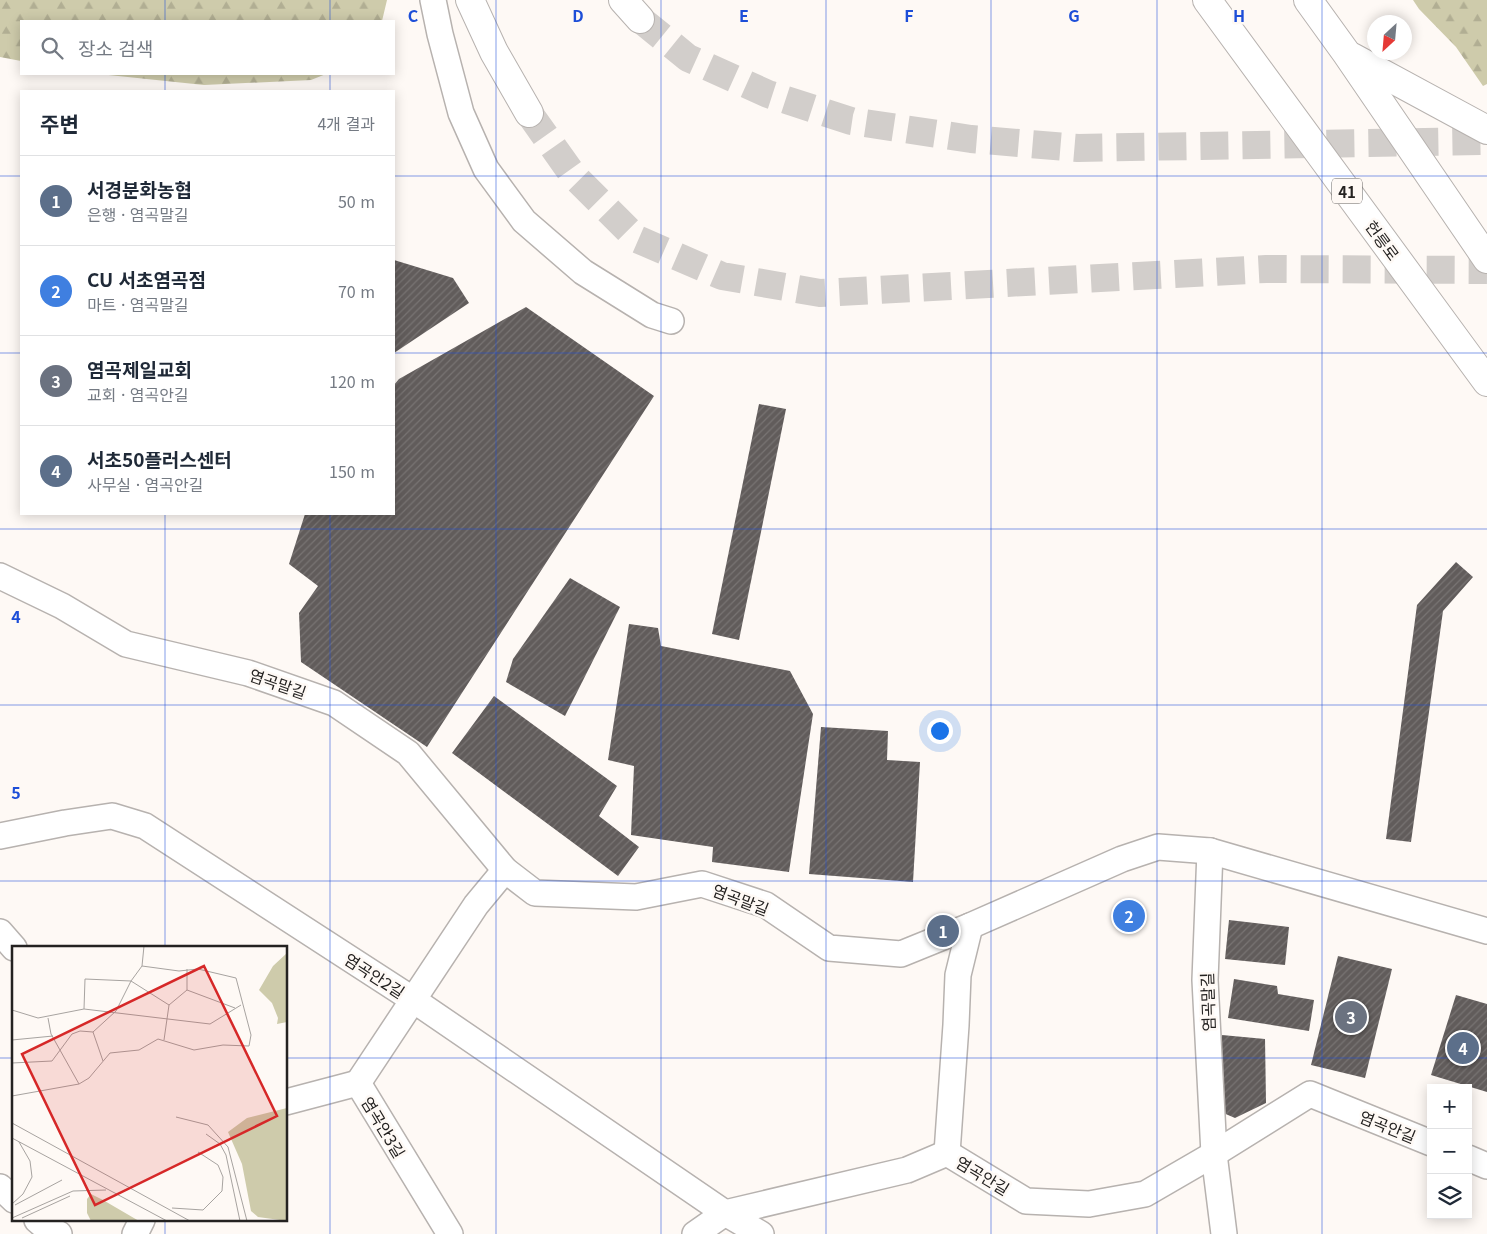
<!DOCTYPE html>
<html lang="ko">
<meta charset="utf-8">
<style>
body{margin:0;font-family:Georgia,"Noto Sans KR",serif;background:#f6f6f7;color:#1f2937}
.controls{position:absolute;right:15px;bottom:15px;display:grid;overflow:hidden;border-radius:0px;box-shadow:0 2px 12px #0003}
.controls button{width:45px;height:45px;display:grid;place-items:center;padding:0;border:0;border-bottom:1px solid #e0e1e3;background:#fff;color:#1f2937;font:25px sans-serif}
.compass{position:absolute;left:1367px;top:15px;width:45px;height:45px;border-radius:50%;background:#fff;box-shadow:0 2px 12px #0003;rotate:206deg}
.you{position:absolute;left:939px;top:730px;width:18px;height:18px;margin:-12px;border:4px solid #fff;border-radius:50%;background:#1a73e8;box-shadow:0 0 0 8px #1a73e833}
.badge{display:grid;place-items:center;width:32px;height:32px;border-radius:50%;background:#6d50c9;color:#fff;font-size:16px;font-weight:700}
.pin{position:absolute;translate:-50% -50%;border:2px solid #fff;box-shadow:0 1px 5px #0006}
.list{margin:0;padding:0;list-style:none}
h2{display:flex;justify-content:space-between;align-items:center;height:65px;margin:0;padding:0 20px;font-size:21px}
h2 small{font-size:16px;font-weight:400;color:#747a83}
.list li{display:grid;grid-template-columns:32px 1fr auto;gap:15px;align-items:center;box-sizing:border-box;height:90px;padding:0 20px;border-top:1px solid #e0e1e3}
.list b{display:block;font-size:19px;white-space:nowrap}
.list p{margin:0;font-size:16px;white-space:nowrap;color:#747a83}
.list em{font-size:16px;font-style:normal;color:#747a83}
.icon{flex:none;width:28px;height:28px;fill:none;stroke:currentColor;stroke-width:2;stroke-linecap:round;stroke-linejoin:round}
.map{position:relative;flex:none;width:1487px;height:1234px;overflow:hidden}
.search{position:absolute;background:#fff;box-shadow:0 2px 12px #0003;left:20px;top:20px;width:375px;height:55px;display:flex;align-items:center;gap:12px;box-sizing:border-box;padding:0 18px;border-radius:0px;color:#747a83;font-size:19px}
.panel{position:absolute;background:#fff;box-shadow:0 2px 12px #0003;left:20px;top:90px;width:375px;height:425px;border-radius:0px}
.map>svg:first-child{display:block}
.forest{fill:url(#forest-firs)}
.building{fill:url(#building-hatch)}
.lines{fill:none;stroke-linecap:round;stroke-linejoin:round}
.primary-tunnel{stroke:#d2cecb;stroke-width:28;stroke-dasharray:28 14;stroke-linecap:butt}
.street-casing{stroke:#b7b2af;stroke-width:28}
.primary-casing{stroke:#b7b2af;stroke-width:30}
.street{stroke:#fff;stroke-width:25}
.primary{stroke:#fff;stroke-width:28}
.grid{fill:none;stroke:#1d4ed8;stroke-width:1;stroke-opacity:0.55}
.labels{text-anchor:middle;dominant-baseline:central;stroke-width:5;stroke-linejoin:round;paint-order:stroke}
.shield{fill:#fef9f5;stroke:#656261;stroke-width:1}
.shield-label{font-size:15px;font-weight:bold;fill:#242221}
.street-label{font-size:16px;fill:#242221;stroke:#fef9f5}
.inset-road{fill:none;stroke:#a7a3a0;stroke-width:1}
.view{fill:#d62828;fill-opacity:0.15;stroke:#d62828;stroke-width:2.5}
.inset-edge{fill:none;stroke:#242221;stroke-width:2.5}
.grid-label{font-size:16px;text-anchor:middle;font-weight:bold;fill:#1d4ed8;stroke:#fef9f5;stroke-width:5;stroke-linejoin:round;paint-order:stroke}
</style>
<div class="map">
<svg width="1487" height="1234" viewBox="0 0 1487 1234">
<defs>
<pattern id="forest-firs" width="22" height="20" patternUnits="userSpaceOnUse" patternTransform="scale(1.25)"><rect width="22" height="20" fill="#cecbab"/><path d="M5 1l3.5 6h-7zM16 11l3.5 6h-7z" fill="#b1ae93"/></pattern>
<pattern id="building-hatch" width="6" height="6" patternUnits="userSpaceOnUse" patternTransform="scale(1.25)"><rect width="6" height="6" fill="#615c5b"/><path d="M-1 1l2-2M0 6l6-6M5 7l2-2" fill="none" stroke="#787473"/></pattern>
</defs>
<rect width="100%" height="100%" fill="#fef9f5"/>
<g class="forest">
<path d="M0,0H387L382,21H21V61L0,57Z"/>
<path d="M1413,0H1487V84L1483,86L1456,47L1419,9Z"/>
<path d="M99,74H326L311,80L204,85Z"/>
</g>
<g class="building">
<path d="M394,260L453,278L469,303L394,353Z"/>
<path d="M526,307L654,396L427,747L301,662L299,613L318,586L289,564L305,514H394V385L399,379Z"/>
<path d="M759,404L786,409L739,640L712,634Z"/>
<path d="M1456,562L1473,577L1443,611L1411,842L1386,839L1417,605Z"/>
<path d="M570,578L620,607L565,716L506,682L513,659Z"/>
<path d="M629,624L658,628L661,646L790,671L813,714L789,872L712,862L713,847L631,835L634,766L608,760Z"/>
<path d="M494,696L617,786L599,816L639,847L618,876L452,753Z"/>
<path d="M821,727L888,731L887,760L920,762L913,882L809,874Z"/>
<path d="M1229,920L1289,927L1285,965L1225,959Z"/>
<path d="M1338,956L1392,969L1365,1078L1311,1065Z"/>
<path d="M1234,979L1277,986L1278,994L1314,1000L1309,1031L1228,1018Z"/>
<path d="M1456,995L1487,1004V1092L1431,1075Z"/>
<path d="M1222,1035L1265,1039L1266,1103L1235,1118L1221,1112Z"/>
</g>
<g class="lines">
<g class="primary-tunnel">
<path d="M640,19L688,58L768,94L851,121L971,139L1078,148L1487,141"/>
<path d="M529,113L573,175L637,239L722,276L820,293L1266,269L1487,270"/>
</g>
<defs>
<g id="street">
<path d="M433,0L440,34L461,113L486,169L524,221L583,272L652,315L671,321"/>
<path d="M0,576L62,606L126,644L248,673L334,703L408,753L505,870L535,893L636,897L702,884L766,905L829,948L901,954L970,926L1122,859L1158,847L1210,851L1487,931"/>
<path d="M0,836L65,823L112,816L145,826L412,999L725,1213L761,1234"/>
<path d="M1210,851L1205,980L1214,1154L1224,1234"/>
<path d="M0,932L14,948"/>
<path d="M358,1083L476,905L505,870"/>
<path d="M358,1083L450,1234"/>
<path d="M286,1102L358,1083"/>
<path d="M947,1153L1026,1201L1089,1204L1145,1194L1214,1154L1310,1094L1431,1143"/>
<path d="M947,1153L956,1025L958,975L970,926"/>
<path d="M1468,1158L1487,1166"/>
<path d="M0,1187L14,1200"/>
<path d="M37,1220L45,1227L59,1234"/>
<path d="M135,1234L142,1220"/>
<path d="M695,1234L725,1213L907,1170L947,1153"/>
</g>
<g id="primary">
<path d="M470,0L494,52L529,113"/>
<path d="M623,0L640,19"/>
<path d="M1207,0L1487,382"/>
<path d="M1308,0L1347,54L1487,259"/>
<path d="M1352,57L1487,130"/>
</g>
</defs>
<use href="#street" class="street-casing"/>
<use href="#primary" class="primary-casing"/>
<use href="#street" class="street"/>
<use href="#primary" class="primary"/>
</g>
<path class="grid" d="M165,0V21M330,0V21M496,0V1234M661,0V1234M826,0V1234M991,0V1234M1157,0V1234M1322,0V1234M165,74V91M330,74V91M0,176H21M394,176H1487M0,353H21M394,353H1487M165,514V948M330,514V1234M0,529H1487M0,705H1487M0,881H1487M0,1058H14M286,1058H1487M165,1220V1234"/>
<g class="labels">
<rect class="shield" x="1332" y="178.5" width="30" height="25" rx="4"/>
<g class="shield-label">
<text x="1347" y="191">41</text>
</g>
<g class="street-label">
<text transform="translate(1383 240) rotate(54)">헌릉로</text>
<text transform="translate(278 683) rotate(19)">염곡말길</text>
<text transform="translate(741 899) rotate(21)">염곡말길</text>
<text transform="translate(375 975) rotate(33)">염곡안2길</text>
<text transform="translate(1207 1002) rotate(-92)">염곡말길</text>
<text transform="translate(1388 1126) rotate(22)">염곡안길</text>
<text transform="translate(384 1127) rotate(59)">염곡안3길</text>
<text transform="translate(983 1175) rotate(31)">염곡안길</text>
</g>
</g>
<g transform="translate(12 946)">
<rect width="275" height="275" fill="#fef9f5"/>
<path d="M275,7V76L265,78L266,72L260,57L247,44L261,20ZM275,162V275L246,271L239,265L230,218L216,186L235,172ZM79,248L91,254L127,275H79L75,267V253Z" fill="#cecbab"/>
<path class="inset-road" d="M130,20L132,0M175,44V23M157,59L175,44L223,62M72,63L73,33L119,35L157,59M0,64L26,72L72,63L198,78L229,59M36,72L39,88L67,138M81,86L91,115M0,94L41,90M152,94L157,59M0,117L40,115L60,88L68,85L81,86M0,150L67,138L77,132L98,107L127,104L146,93L182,104L211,99L237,100L239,89L224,32L186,23L167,25L130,20L119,35L104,65L81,86M164,171L196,179L216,201L235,275M0,177L178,275M194,188L208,198L214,209L228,275M0,192L155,275M0,258L11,248L20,231L18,215L7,196M3,259L50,234M160,262L191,264L210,245L211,231L206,219L186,206M0,272L61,245L94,244M10,272L58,250"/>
<path class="view" d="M192,20L265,170L83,259L10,108Z"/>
<rect width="275" height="275" class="inset-edge"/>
</g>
<g class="grid-label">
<text x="413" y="22">C</text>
<text x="578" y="22">D</text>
<text x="744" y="22">E</text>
<text x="909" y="22">F</text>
<text x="1074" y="22">G</text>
<text x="1239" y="22">H</text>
<text x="16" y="623">4</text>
<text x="16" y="799">5</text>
</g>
</svg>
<div class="controls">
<button>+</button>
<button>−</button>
<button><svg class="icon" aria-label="layers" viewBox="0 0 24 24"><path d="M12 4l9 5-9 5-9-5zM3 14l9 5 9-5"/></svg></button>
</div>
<svg class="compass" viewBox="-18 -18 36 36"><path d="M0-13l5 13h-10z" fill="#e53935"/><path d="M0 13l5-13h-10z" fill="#747a83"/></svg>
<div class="you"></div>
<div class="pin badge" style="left:943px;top:931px;background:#5c6f8a">1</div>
<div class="pin badge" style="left:1129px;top:916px;background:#3f7fe0">2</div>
<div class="pin badge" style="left:1351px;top:1017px;background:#6b7280">3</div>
<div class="pin badge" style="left:1463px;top:1048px;background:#5c6f8a">4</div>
<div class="search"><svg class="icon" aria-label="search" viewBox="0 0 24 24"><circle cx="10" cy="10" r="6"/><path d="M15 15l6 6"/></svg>장소 검색</div>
<section class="panel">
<h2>주변<small>4개 결과</small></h2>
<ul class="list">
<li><span class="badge" style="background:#5c6f8a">1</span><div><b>서경분화농협</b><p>은행 · 염곡말길</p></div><em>50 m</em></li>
<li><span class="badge" style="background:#3f7fe0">2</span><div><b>CU 서초염곡점</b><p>마트 · 염곡말길</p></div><em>70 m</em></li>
<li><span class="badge" style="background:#6b7280">3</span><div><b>염곡제일교회</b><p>교회 · 염곡안길</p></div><em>120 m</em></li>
<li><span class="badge" style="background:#5c6f8a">4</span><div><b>서초50플러스센터</b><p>사무실 · 염곡안길</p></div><em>150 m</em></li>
</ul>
</section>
</div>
